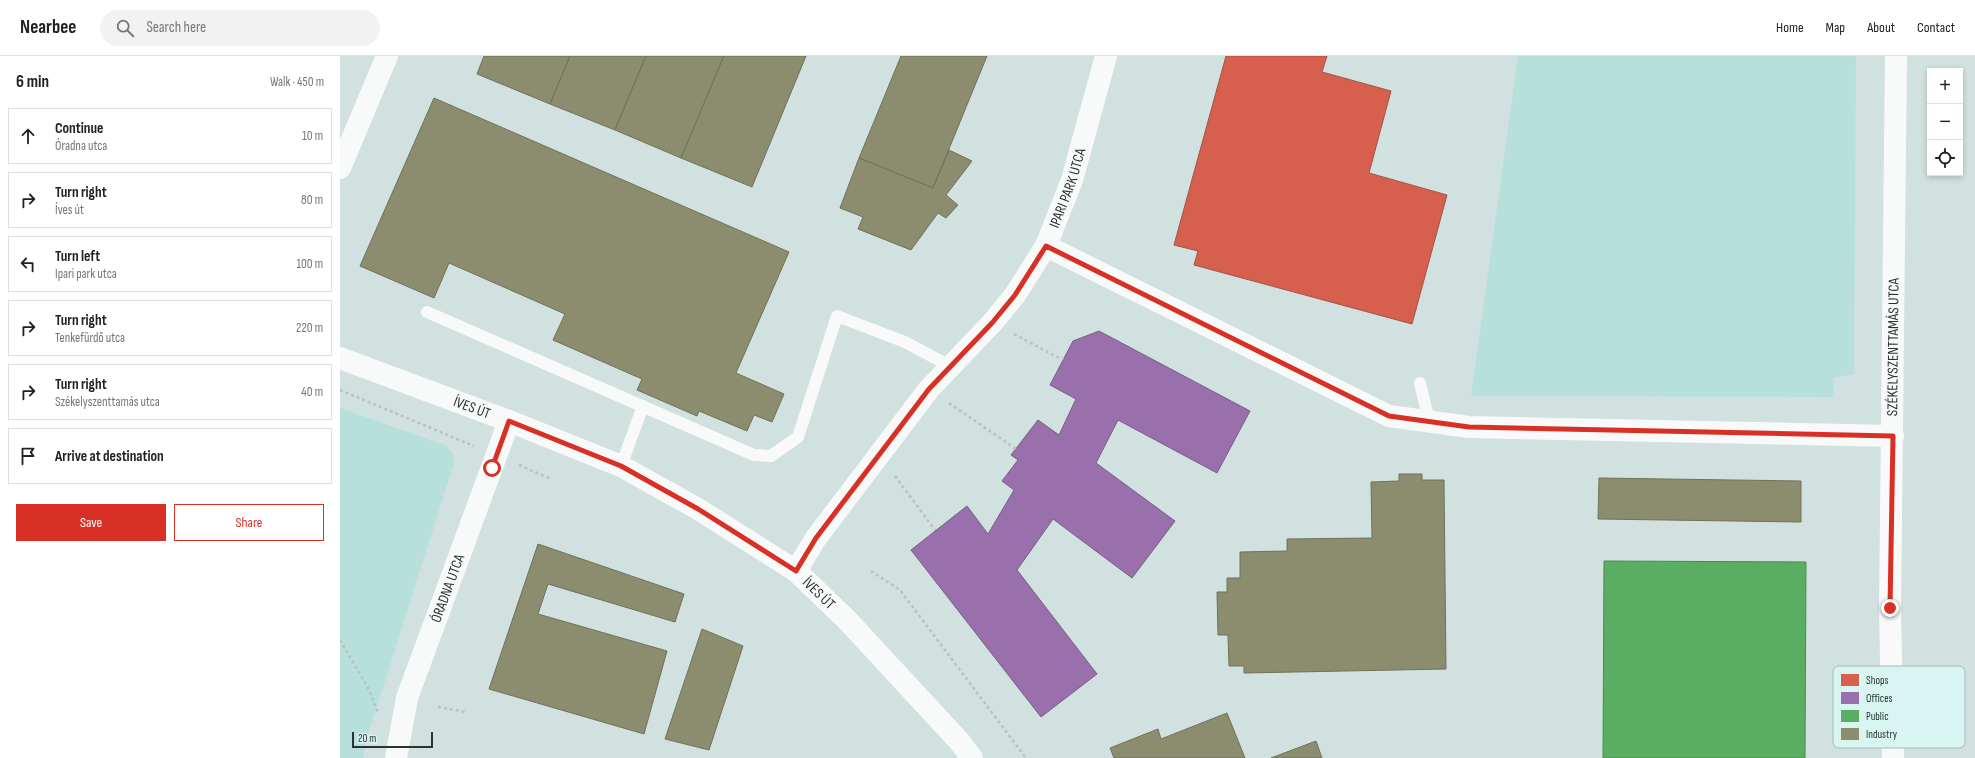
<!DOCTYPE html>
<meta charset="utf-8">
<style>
body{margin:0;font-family:"Sofia Sans Condensed",sans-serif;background:#f2f2f2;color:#222}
.controls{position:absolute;right:12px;top:12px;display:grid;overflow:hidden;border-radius:0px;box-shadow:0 2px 6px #0003}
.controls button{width:36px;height:36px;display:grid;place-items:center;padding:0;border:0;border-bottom:1px solid #e0e0e0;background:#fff;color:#222;font:20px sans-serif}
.scale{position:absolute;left:12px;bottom:10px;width:81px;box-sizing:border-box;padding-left:4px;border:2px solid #293432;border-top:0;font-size:11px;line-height:14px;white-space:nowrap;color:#293432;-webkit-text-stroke:3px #d8f5f1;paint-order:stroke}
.stop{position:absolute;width:12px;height:12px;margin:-9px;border:3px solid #d93025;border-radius:50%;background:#fff}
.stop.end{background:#d93025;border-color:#fff;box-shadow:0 1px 4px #0008}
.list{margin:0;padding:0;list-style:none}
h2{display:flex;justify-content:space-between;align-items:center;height:52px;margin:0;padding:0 16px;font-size:17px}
h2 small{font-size:13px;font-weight:400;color:#767676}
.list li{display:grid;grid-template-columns:26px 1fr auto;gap:12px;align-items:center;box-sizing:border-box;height:56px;margin:0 8px 8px;padding:0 8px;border:1px solid #e0e0e0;border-radius:0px}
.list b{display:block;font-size:15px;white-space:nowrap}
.list p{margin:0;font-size:13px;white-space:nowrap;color:#767676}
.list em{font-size:13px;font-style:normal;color:#767676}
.actions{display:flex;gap:8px;padding:12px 16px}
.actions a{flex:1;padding:9px 0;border:1px solid #d93025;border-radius:0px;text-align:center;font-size:14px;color:#d93025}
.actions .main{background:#d93025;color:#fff}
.icon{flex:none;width:22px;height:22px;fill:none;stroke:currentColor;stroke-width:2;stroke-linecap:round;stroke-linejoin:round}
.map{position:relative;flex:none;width:1635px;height:702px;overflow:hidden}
header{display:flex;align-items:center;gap:24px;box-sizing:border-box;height:56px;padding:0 20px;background:#fff;border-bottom:1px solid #e0e0e0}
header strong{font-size:19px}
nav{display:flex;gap:22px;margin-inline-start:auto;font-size:14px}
.search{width:280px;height:36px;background:#f2f2f2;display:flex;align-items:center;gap:10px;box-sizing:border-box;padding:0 14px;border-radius:22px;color:#767676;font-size:15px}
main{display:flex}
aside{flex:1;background:#fff}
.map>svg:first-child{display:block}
.green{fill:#b7e0db}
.shops{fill:#d6604d;stroke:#a25345}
.offices{fill:#9970ab;stroke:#775e87}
.public{fill:#5aae61;stroke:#4b8953}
.industry{fill:#8c8c6e;stroke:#6e725c}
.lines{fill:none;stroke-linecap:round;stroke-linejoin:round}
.path{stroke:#bac1c0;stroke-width:2.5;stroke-dasharray:3 3;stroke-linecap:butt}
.service{stroke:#f8fafa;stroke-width:12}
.minor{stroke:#f8fafa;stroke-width:22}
.route{stroke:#d93025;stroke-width:5}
.labels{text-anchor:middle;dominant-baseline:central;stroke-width:4;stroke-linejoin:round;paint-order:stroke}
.street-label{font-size:15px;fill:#293432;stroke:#d8f5f1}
.key{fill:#d8f5f1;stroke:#a4bbb8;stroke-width:1}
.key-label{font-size:11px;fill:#293432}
</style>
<header>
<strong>Nearbee</strong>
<div class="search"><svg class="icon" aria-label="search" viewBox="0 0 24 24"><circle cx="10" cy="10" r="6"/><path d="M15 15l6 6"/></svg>Search here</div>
<nav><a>Home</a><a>Map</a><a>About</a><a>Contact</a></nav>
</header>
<main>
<aside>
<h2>6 min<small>Walk · 450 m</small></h2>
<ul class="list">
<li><svg class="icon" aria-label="ahead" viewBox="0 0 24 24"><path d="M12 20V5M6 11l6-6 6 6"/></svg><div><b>Continue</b><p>Óradna utca</p></div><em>10 m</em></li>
<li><svg class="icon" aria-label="right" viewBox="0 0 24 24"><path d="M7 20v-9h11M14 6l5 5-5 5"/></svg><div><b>Turn right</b><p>Íves út</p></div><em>80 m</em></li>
<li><svg class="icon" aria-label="left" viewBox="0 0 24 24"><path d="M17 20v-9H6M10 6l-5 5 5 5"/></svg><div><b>Turn left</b><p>Ipari park utca</p></div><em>100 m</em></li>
<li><svg class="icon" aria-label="right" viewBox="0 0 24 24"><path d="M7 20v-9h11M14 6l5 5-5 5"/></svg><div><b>Turn right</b><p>Tenkefürdő utca</p></div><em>220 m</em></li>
<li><svg class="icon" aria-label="right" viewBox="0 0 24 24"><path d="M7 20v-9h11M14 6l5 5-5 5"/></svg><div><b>Turn right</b><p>Székelyszenttamás utca</p></div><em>40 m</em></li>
<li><svg class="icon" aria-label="arrive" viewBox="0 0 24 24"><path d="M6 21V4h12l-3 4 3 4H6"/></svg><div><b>Arrive at destination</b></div></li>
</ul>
<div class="actions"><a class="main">Save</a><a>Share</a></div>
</aside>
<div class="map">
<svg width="1635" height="702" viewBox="0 0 1635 702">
<rect width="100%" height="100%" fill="#d1e1df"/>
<g class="green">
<path d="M1178,0H1516L1514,318L1494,322L1493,341L1131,340Z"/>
<path d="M0,352L105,389L113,398L114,407L26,685L23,702H0Z"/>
</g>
<path class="shops" d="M886,0H987L982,16L1051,35L1029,117L1107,139L1072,268L854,209L858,195L834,189Z"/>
<path class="offices" d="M759,275L910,355L877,417L778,364L756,407L835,465L792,522L713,463L677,514L757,618L701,661L571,494L627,450L648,478L674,434L662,425L678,404L671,399L698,364L719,379L736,343L710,329L733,285Z"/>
<path class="public" d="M1264,505L1466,506L1465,702H1263Z"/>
<g class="industry">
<path d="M144,0H230L210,48L137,18Z"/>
<path d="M230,0H306L275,74L210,48Z"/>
<path d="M306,0H384L341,102L275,74Z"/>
<path d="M384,0H466L412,131L341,102Z"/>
<path d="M561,0H647L593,132L519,102Z"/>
<path d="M94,42L449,196L396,317L444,338L432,366L414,359L407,375L359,355L357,360L297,334L302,323L213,284L225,258L109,207L94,242L20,210Z"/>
<path d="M609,94L632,105L606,139L618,149L606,162L598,157L571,194L518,173L523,161L500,152L519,102L593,132Z"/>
<path d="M1059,418H1082V424H1104L1106,613L904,617V610H889L888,579H878L877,536H887V522H900V496L947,495V483L1032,482L1031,426L1059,425Z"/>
<path d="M1259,422L1461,425V466L1258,463Z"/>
<path d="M198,488L344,538L335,566L208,528L198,558L327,595L304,678L149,633Z"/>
<path d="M362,573L403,590L369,694L325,683Z"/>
<path d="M887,657L905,702H774L770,692L818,673L821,683Z"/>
<path d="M976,685L982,702H931Z"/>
</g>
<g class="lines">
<g class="path">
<path d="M674,278L717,301L724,302"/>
<path d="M0,334L134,390"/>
<path d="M609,347L676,393"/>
<path d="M179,409L211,423"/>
<path d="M555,420L595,474"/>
<path d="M531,515L560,534L686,702"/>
<path d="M0,584L28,632L38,656"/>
<path d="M98,651L126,656"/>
</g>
<g class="service">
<path d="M87,256L414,399L431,400L458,381L497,260L565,286L610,310"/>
<path d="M1080,327L1089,365"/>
<path d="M281,410L303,350"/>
</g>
<g class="minor">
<path d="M0,112L47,0"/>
<path d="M706,190L1049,360L1129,371L1553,380"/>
<path id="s1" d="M0,302L169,365L281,410L358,453L456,515L507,564L619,685L632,702"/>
<path id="s2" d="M456,515L476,482L589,333L652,267L675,239L706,190L732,124L766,0"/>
<path id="s3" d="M56,702L67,642L169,365"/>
<path id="s4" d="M1553,702L1550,552L1556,0"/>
</g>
</g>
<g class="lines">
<path class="route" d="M152,412L169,365L281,410L358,453L456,515L476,482L589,333L652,267L675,239L706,190L1049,360L1129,371L1553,380L1550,552"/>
</g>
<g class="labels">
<g class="street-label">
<text stroke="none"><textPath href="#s2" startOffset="473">IPARI PARK UTCA</textPath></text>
<text stroke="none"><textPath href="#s4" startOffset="411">SZÉKELYSZENTTAMÁS UTCA</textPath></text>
<text stroke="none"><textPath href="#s1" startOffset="141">ÍVES ÚT</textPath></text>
<text stroke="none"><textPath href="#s3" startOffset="178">ÓRADNA UTCA</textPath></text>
<text stroke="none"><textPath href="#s1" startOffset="537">ÍVES ÚT</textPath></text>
</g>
</g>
<rect x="1493" y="610" width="132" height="82" rx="6" class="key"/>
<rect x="1501" y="618" width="18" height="12" fill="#d6604d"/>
<rect x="1501" y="636" width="18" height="12" fill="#9970ab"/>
<rect x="1501" y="654" width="18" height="12" fill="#5aae61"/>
<rect x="1501" y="672" width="18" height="12" fill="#8c8c6e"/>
<g class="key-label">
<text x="1526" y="628">Shops</text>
<text x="1526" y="646">Offices</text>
<text x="1526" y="664">Public</text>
<text x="1526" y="682">Industry</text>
</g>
</svg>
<div class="controls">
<button>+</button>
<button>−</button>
<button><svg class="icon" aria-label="locate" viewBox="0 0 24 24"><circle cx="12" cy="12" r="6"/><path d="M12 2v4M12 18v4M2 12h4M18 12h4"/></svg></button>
</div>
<div class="scale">20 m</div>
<div class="stop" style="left:152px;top:412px"></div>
<div class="stop end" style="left:1550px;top:552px"></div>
</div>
</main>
